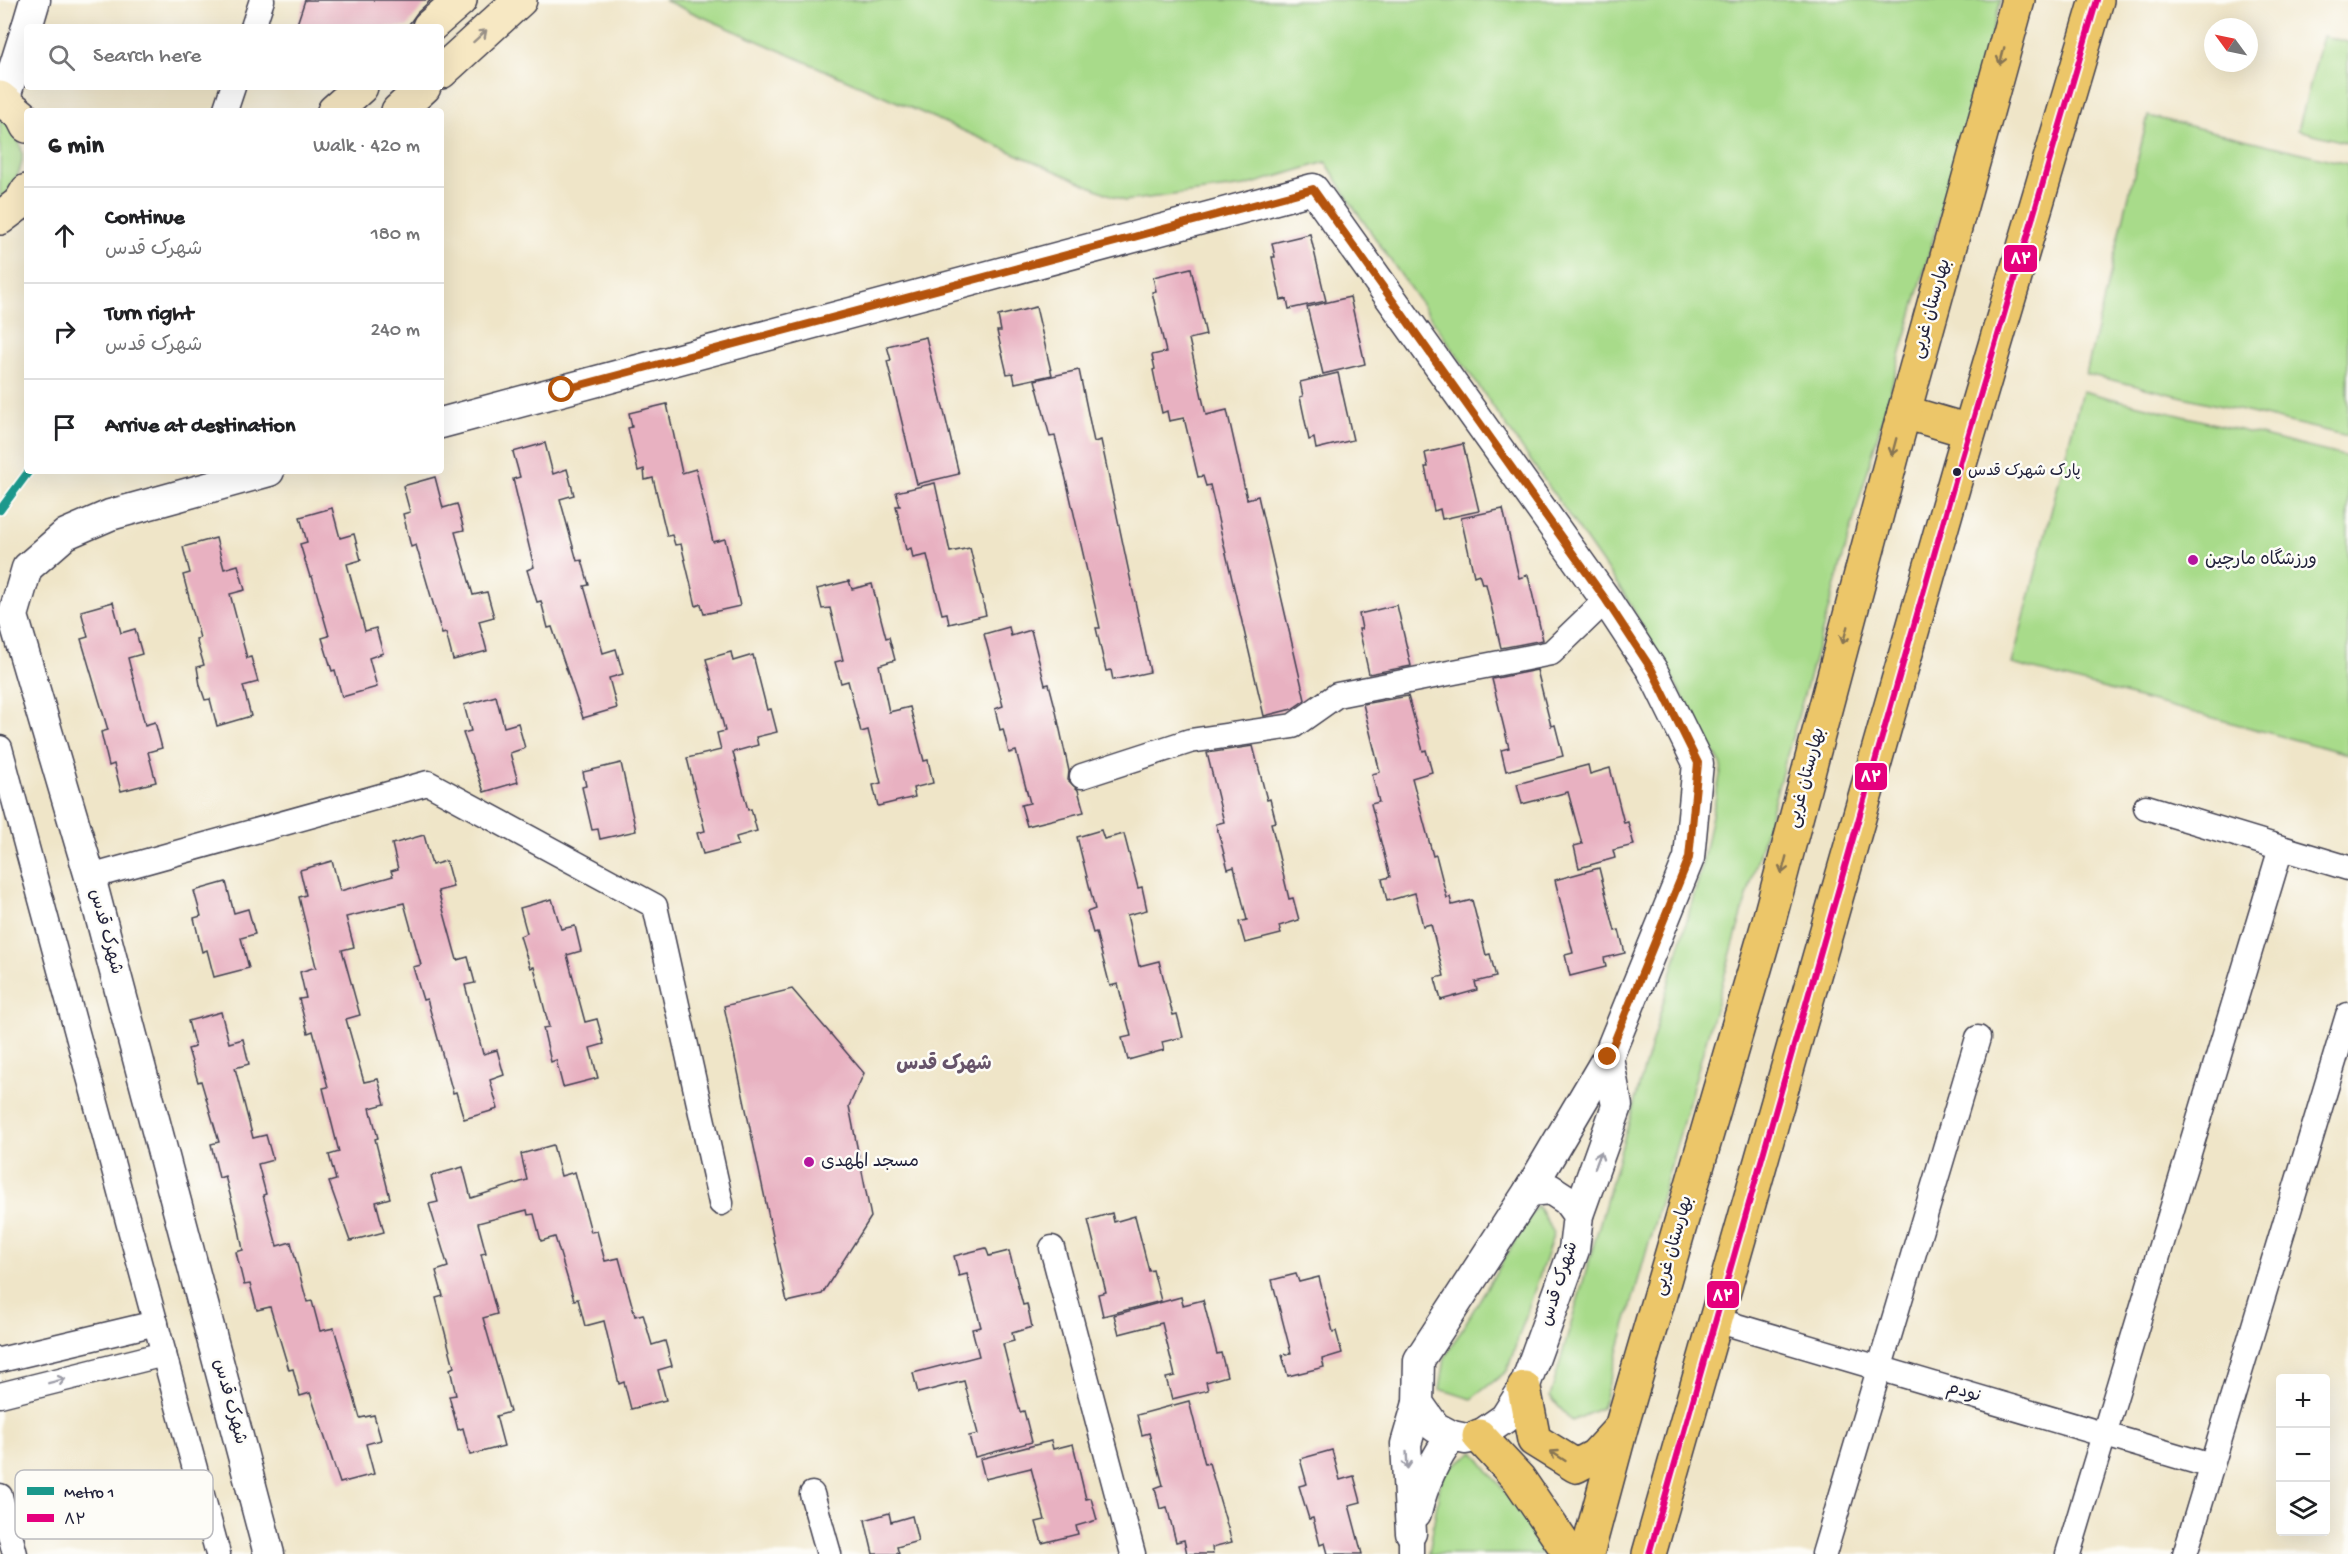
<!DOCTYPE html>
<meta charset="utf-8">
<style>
body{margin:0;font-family:"Gochi Hand","Playpen Sans Arabic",sans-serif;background:#f2f2f2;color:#202124}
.controls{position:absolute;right:18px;bottom:18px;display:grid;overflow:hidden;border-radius:6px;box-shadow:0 6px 24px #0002}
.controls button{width:54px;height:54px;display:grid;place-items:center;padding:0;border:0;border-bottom:2px solid #e0e0e0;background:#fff;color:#202124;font:30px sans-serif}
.compass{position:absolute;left:2204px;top:18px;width:54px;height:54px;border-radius:50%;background:#fff;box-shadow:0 6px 24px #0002;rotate:303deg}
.stop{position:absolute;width:18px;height:18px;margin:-14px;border:4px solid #b45309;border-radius:50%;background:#fff}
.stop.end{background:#b45309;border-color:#fff;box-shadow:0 2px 6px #0008}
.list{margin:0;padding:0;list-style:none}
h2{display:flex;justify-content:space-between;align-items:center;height:78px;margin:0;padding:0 24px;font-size:26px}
h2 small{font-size:20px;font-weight:400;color:#757577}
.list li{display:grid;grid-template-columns:39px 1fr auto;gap:18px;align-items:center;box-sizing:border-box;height:96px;padding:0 24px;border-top:2px solid #e0e0e0}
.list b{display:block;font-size:22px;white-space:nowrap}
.list p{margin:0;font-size:20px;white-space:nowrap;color:#757577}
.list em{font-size:20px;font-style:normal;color:#757577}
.icon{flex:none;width:33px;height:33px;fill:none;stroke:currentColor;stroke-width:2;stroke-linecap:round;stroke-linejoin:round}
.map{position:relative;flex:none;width:2348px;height:1554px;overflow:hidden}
.search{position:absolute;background:#fff;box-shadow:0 6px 24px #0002;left:24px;top:24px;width:420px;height:66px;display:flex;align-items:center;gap:15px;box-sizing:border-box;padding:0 21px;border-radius:6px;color:#757577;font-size:22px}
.panel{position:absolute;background:#fff;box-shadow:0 6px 24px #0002;left:24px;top:108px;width:420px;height:366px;border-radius:6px}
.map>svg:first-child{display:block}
.green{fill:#a8db8a;stroke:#657e62;stroke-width:1.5}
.building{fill:#e8b1c1}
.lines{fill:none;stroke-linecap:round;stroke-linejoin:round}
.minor-casing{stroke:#413f50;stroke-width:27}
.tertiary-casing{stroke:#413f50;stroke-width:33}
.secondary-casing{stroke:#413f50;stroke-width:36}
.primary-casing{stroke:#413f50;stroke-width:36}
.minor{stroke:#fff;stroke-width:24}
.tertiary{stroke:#fff;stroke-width:30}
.secondary{stroke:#f7e8c3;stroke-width:33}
.primary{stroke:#ecc669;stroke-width:33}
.bus-1-casing{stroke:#fdfcf7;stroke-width:10}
.bus-1{stroke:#e5007d;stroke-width:6}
.metro-1-casing{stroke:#fdfcf7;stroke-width:12}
.metro-1{stroke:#1a988c;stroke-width:8}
.oneway{stroke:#978f86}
.oneway2{stroke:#877452}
.oneway3{stroke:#9c9ca7}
.route{stroke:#b45309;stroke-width:8}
.bus-dot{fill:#22223b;stroke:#fdfcf7;stroke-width:2}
.poi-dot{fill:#b5179e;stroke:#fdfcf7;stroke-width:2}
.labels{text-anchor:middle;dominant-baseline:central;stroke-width:5;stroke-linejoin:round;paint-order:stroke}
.bus-label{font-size:16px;fill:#22223b;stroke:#fdfcf7;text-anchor:start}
.street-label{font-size:18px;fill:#22223b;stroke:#fdfcf7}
.poi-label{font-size:18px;fill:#22223b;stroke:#fdfcf7;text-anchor:start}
.neighbourhood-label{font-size:20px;font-weight:bold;fill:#67546a;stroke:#fdfcf7}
.key{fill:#fdfcf7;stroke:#bbbbbf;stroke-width:1.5}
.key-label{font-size:16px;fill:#22223b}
.line-badge{stroke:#fdfcf7;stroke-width:2}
.badge-label{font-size:16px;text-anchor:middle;font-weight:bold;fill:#fff}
</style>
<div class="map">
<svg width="2348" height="1554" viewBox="0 0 2348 1554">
<rect width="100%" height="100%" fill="#fdfcf7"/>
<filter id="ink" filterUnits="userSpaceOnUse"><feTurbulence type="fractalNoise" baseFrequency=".0167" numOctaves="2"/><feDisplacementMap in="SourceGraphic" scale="12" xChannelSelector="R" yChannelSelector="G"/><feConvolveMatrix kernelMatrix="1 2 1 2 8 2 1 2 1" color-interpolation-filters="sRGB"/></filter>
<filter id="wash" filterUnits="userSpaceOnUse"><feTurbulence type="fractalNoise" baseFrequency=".008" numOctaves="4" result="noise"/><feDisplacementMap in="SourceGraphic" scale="24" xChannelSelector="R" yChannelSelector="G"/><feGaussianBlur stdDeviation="1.35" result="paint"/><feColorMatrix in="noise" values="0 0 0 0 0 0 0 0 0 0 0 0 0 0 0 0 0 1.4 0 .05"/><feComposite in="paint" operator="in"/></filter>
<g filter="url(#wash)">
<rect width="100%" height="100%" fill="#efe5c8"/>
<g class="green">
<path d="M664,0H2001L1602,1408L1572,1421L1550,1397L1700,874L1722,766L1626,597L1352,205L1326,162L1245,186L1124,201Z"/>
<path d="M2323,36L2348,42V143L2298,130Z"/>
<path d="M0,116C34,149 25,169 0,203Z"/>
<path d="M2148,116L2348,164V436L2086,374Z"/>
<path d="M2082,391L2348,457V754L2012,664Z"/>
<path d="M1537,1205L1554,1233L1507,1371L1471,1399L1440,1389L1445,1357Z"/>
<path d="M1474,1452L1553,1554H1429L1442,1472Z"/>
</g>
<g id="blocks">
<g class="building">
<path d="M305,0H431L417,13L407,27H296Z"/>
<path d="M1310,234L1326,301L1289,309L1287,299L1281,300L1272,257H1275L1272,243Z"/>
<path d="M1191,268L1206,335L1189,339L1206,415L1227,410L1247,499L1258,496L1305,700L1292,709L1264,716L1210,485L1206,486L1203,476L1198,477L1184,418L1169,421L1167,411L1162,413L1153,370L1155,369L1152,355L1166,352L1152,292L1156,291L1153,277Z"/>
<path d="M1350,297L1365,364L1323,374L1307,307Z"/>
<path d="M1036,307L1052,375L1015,383L1013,373L1007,374L997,331H1001L998,316Z"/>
<path d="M926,337L959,474L917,484L887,361L891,360L887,346Z"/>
<path d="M1079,370L1094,442L1101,440L1150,672L1113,680L1111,670L1106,671L1096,628H1100L1066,479L1055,436L1050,437L1035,380Z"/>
<path d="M1338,373L1353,440L1316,449L1314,438L1309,440L1300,397L1303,396L1300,382Z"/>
<path d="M667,404L682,473L696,469L713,542L725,539L740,606L704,614L701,604L696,606L681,544L675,545L672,535L667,536L653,478L645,480L644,469L638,471L628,428L632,427L629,413Z"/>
<path d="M545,443L553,474L567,469L574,495L560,499L577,561L582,560L589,585L584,586L603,653L616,649L623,674L609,678L617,708L583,718L552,627L548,628L541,601L537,602L527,570L534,567L513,479L520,477L513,452Z"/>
<path d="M1463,444L1479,511L1442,519L1440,509L1434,511L1425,467H1428L1425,453Z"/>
<path d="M435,477L443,508L457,504L464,530L455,532L473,595L487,592L494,617L479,621L487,651L453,660L446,633L442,634L416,545L411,547L403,514L410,512L403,486Z"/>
<path d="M935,483L950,552L970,548L986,615L949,624L947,613L942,614L927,555L913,558L911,548L906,550L896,506H900L896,492Z"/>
<path d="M332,508L340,538L354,534L361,560L347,564L365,631L376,628L383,653L369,658L377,687L342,697L335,670L332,671L322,638L329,636L312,576L310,577L300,544L307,542L300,517Z"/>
<path d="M1503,509L1519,578L1528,575L1543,640L1501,648L1486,584H1482L1479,574L1474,576L1461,518Z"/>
<path d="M216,538L224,569L238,565L245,590L230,594L247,658L251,657L258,682L243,686L251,716L217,726L210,699L205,700L200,685L197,667L204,665L196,639L200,638L183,575L190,573L183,547Z"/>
<path d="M849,581L852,589L872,584L886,638L889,637L895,660L879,665L889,712L910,707L924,761L928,760L933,783L913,788L915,797L878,806L873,785L881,783L868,730L861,732L848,681L841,683L835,662L843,660L830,608L822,609L817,589Z"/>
<path d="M113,602L121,633L135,629L142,654L128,658L145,725L155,722L162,748L148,752L156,782L121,791L114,764L109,766L101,732L108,730L81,639L88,637L81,611Z"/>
<path d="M1397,605L1411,666L1369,674L1359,629H1362L1359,614Z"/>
<path d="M1009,627L1011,636L1031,630L1045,685L1049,684L1055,707L1069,771L1068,780L1078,790L1084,812L1027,826L1021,805L1030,803L1016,751L1009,753L1003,729L1000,730L995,709L1003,706L984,634Z"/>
<path d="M731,652L733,661L753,655L767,710L771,709L777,732L756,737L758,745L733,752L748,810L751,809L757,831L736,837L738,845L703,854L697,833L705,831L687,758L721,750L717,733L725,731L706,659Z"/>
<path d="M1537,670L1551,726L1555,725L1563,756L1506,771L1501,750L1509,748L1492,679Z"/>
<path d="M496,696L504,727L518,723L525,748L510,753L518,782L484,792L463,733L471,731L464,705Z"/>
<path d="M1408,696L1423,751L1426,750L1432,772L1412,778L1433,856L1436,855L1447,898L1450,897L1452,905L1472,900L1486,955L1490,954L1496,977L1475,982L1477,990L1441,1000L1435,978L1444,976L1431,924L1423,926L1415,893L1387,901L1382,879L1390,877L1371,804L1379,802L1372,774L1380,772L1363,704Z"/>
<path d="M1253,746L1267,800L1270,799L1276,822L1271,823L1289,899L1293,898L1299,920L1279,926L1281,934L1245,943L1239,922L1247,920L1234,867L1228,869L1216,824L1224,822L1207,753Z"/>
<path d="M621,763L636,831L600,839L598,829L592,830L582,787L586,786L583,772Z"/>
<path d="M1588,765L1590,774L1610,768L1624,823L1628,822L1634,845L1613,850L1615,858L1579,868L1574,846L1582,844L1568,792L1522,804L1517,784Z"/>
<path d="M1101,830L1104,839L1124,834L1138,888L1142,887L1147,910L1127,915L1139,966L1159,961L1173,1015L1177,1014L1183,1037L1162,1042L1164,1050L1128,1060L1122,1038L1131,1036L1118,984L1110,986L1096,932L1093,933L1087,912L1095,909L1077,837Z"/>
<path d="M424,835L432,865L446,861L453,887L438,891L457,960L468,957L475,983L465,985L483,1054L497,1050L504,1075L490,1080L498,1109L464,1119L456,1092L453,1093L427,999L423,1000L413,967L421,965L404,903L346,917L354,947L342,950L360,1015L346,1019L364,1082L378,1079L385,1104L370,1108L378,1138L375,1139L390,1198L376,1202L384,1232L350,1241L329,1182L336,1180L329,1155L339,1152L323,1088L328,1087L313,1031L308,1033L299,999L306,998L300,972L316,967L299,897L306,895L300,870L332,861L340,891L393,876L391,871L398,869L392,844Z"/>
<path d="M1599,868L1615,931L1619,930L1625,953L1604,958L1606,967L1570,976L1565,955L1573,953L1555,880Z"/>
<path d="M226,882L234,913L248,909L255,934L241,938L249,968L214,977L207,950L202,952L194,918L201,916L194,891Z"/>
<path d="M552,899L561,929L575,926L581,951L567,955L585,1022L597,1019L604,1044L590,1048L598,1078L563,1087L556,1060L551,1062L543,1028L549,1027L534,967L530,968L520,936L527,933L520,908Z"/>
<path d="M792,989L864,1073L849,1106L871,1217L822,1294L787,1302L724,1006Z"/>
<path d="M221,1012L229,1043L243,1039L249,1064L235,1068L253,1138L266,1135L273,1160L258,1164L266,1194L263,1195L277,1246L291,1242L307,1302L312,1301L320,1331L334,1328L360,1418L374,1415L381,1440L366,1444L374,1474L340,1483L310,1393L300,1396L293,1369L289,1370L270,1307L257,1310L250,1284L244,1285L236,1252L243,1250L238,1224L225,1176L219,1178L211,1144L219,1142L201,1081L198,1082L188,1049L195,1047L188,1021Z"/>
<path d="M553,1145L561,1176L575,1172L591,1232L597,1231L605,1261L619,1258L635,1316L643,1314L652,1345L665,1341L672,1366L658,1370L666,1400L631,1409L624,1382L619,1384L604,1321L585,1326L578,1299L574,1300L555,1237L541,1241L534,1214L528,1215L527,1210L478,1223L486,1253L481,1254L497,1314L483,1318L510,1412L496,1416L504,1446L470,1455L463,1428L458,1430L449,1396L456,1395L450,1369L454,1367L436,1298L443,1296L436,1271L448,1267L429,1204L438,1202L431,1176L463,1167L471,1198L527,1180L521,1154Z"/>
<path d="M1112,1213L1114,1222L1135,1216L1149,1271L1153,1270L1161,1301L1103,1316L1098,1294L1106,1292L1088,1220Z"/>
<path d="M986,1248L989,1256L1009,1251L1023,1305L1027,1304L1032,1327L1012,1333L1014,1341L1003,1344L1020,1412L1024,1411L1032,1442L975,1457L969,1436L978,1434L964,1381L918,1393L913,1373L979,1356L972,1329L981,1327L967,1274L959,1276L954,1256Z"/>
<path d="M1296,1274L1299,1282L1319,1277L1333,1332L1336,1331L1342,1353L1322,1359L1324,1367L1288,1376L1282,1355L1291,1353L1272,1280Z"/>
<path d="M1181,1297L1183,1305L1203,1300L1217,1354L1221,1353L1227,1376L1206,1382L1208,1390L1172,1399L1166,1378L1175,1376L1162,1323L1119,1334L1114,1315Z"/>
<path d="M1189,1401L1205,1464L1209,1463L1232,1542L1212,1547L1213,1554H1187L1184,1540L1176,1542L1167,1507L1160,1509L1155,1488L1163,1485L1149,1433L1142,1435L1137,1415Z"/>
<path d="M1051,1441L1053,1449L1073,1444L1086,1499L1091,1498L1097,1520L1076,1526L1078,1534L1042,1543L1036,1522L1045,1520L1031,1468L985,1479L980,1459Z"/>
<path d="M1332,1450L1340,1480L1354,1476L1361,1502L1349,1505L1362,1554H1328L1325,1543L1320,1545L1313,1518L1309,1519L1299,1486L1307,1484L1300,1459Z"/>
<path d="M889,1513L891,1522L912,1516L918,1541L897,1547L899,1554H873L865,1520Z"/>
</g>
</g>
</g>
<g filter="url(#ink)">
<use href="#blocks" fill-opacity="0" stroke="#413f50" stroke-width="1.5"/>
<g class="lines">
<defs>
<g id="minor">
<path d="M253,27L262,0"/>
<path d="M225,111L233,87"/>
<path d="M0,748L218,1554"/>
<path d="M1082,776L1190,741L1293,726L1337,695L1551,653L1606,600"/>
<path d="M2146,807L2348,868"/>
<path d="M90,877L428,783L655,906L721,1203"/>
<path d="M1052,1248L1133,1554"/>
<path d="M1716,1320L2211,1466"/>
<path d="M0,1360L156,1323"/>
<path d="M0,1395L164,1354"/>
<path d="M812,1494L829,1554"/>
<path d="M0,1496L15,1554"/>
<path d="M1411,1533V1554"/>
<path d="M1824,1554L1978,1038"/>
<path d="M2068,1554L2281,848"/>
<path d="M2185,1554L2348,1015"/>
</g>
<g id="tertiary">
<path d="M27,27L35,0"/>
<path d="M4,100L27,27"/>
<path d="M441,423L1313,189L1606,600L1652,670L1698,763L1689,858L1608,1057L1529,1191"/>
<path d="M269,471L110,515L66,534L27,568L13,616L90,877L269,1554"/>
<path d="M1550,1189L1567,1200L1578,1215L1574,1250L1524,1388L1505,1418L1479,1436L1466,1439L1452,1436L1435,1427L1418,1403L1419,1360L1529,1191Z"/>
<path d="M1578,1215L1617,1106L1608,1057"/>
<path d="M1416,1513C1423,1484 1434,1459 1452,1436"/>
<path d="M1411,1533L1406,1444L1418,1403"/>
</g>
<g id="secondary">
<path d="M429,27L460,0"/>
<path d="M441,72L520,0"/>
<path d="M0,98L22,116L27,126"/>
<path d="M334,111L361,87"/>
<path d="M398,111L424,87"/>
<path d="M0,218L20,203L27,191"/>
</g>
<g id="primary">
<path d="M1904,412L1969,431"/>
<path d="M1524,1388L1534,1440L1576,1466L1595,1456L1619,1430"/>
<path d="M1479,1436L1519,1479L1570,1554"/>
<path d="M1587,1554L1621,1428L1768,924L1904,412L2018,0"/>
<path d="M1649,1554L1959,467L2097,0"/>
</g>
</defs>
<use href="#minor" class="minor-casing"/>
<use href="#tertiary" class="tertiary-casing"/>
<use href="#secondary" class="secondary-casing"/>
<use href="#primary" class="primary-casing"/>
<use href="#minor" class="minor"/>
<use href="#tertiary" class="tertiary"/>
<use href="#secondary" class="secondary"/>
<use href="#primary" class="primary"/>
<defs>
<path id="bus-1" d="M1649,1554L1959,467L2097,0"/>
</defs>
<use href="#bus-1" class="bus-1-casing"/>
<use href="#bus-1" class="bus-1"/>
<defs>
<path id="metro-1" d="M0,510L29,471"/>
</defs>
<use href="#metro-1" class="metro-1-casing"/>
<use href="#metro-1" class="metro-1"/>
</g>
<defs><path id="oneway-shaft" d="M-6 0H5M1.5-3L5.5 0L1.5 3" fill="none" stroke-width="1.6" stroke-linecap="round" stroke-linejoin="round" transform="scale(1.5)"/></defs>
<use class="oneway" href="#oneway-shaft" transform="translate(480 36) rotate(-42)"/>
<g class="oneway2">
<use href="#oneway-shaft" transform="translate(2002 56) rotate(105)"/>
<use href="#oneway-shaft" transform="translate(1894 447) rotate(105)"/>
<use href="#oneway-shaft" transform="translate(1845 635) rotate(105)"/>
<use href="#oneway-shaft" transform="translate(1784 865) rotate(105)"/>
<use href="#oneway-shaft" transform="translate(1558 1456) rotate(-147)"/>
</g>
<g class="oneway3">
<use href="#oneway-shaft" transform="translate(1598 1160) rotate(-70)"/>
<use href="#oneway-shaft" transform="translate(57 1381) rotate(-14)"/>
<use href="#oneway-shaft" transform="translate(1407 1460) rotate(87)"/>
</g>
</g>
<g class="lines" filter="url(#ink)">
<path class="route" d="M562,390L1313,189L1606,600L1652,670L1698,763L1689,858L1608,1057"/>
</g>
<circle class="bus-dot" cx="1957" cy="472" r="5"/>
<g class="poi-dot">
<circle cx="2193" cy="560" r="6"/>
<circle cx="809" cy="1162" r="6"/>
</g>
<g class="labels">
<g class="bus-label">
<text x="1968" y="472">پارک شهرک قدس</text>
</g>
<g class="street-label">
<text transform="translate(1932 309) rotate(-74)">بهارستان غربی</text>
<text transform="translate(1807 778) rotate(-75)">بهارستان غربی</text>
<text transform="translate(105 932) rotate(75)">شهرک قدس</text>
<text transform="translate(1674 1246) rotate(-74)">بهارستان غربی</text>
<text transform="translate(1560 1284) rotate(-72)">شهرک قدس</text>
<text transform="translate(1964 1393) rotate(16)">نودم</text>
<text transform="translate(229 1402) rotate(75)">شهرک قدس</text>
</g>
<g class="poi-label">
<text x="2205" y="560">ورزشگاه مارچین</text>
<text x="821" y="1162">مسجد المهدی</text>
</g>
<g class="neighbourhood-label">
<text x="944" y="1065">شهرک قدس</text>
</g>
</g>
<rect x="15" y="1470" width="198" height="69" rx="9" class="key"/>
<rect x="27" y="1487" width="27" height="8" fill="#1a988c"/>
<rect x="27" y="1514" width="27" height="8" fill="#e5007d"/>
<g class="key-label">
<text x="64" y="1497">Metro 1</text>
<text x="64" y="1524">۸۲</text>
</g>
<g class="line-badge">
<rect x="2003" y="244" width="35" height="29" rx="6" fill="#e5007d"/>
<rect x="1854" y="762" width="34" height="29" rx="6" fill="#e5007d"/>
<rect x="1706" y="1280" width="34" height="29" rx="6" fill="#e5007d"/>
</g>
<g class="badge-label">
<text x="2021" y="264">۸۲</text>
<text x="1871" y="782">۸۲</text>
<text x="1723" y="1301">۸۲</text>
</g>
</svg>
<div class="controls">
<button>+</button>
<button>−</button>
<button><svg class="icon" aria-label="layers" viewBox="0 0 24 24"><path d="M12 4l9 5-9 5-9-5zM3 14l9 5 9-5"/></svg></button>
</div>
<svg class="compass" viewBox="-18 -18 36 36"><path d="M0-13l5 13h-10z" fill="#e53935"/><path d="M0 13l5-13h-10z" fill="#757577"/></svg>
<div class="stop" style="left:562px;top:390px"></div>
<div class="stop end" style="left:1608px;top:1057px"></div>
<div class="search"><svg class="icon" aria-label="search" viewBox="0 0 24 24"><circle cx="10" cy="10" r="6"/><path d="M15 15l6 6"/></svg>Search here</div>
<section class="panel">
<h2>6 min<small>Walk · 420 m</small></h2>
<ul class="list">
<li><svg class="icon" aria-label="ahead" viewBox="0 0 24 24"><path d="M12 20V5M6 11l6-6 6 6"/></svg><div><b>Continue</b><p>شهرک قدس</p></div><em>180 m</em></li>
<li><svg class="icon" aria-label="right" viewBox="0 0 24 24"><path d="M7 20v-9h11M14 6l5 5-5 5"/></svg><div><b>Turn right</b><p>شهرک قدس</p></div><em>240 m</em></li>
<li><svg class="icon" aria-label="arrive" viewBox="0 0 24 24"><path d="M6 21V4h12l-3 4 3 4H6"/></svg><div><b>Arrive at destination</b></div></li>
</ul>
</section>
</div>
